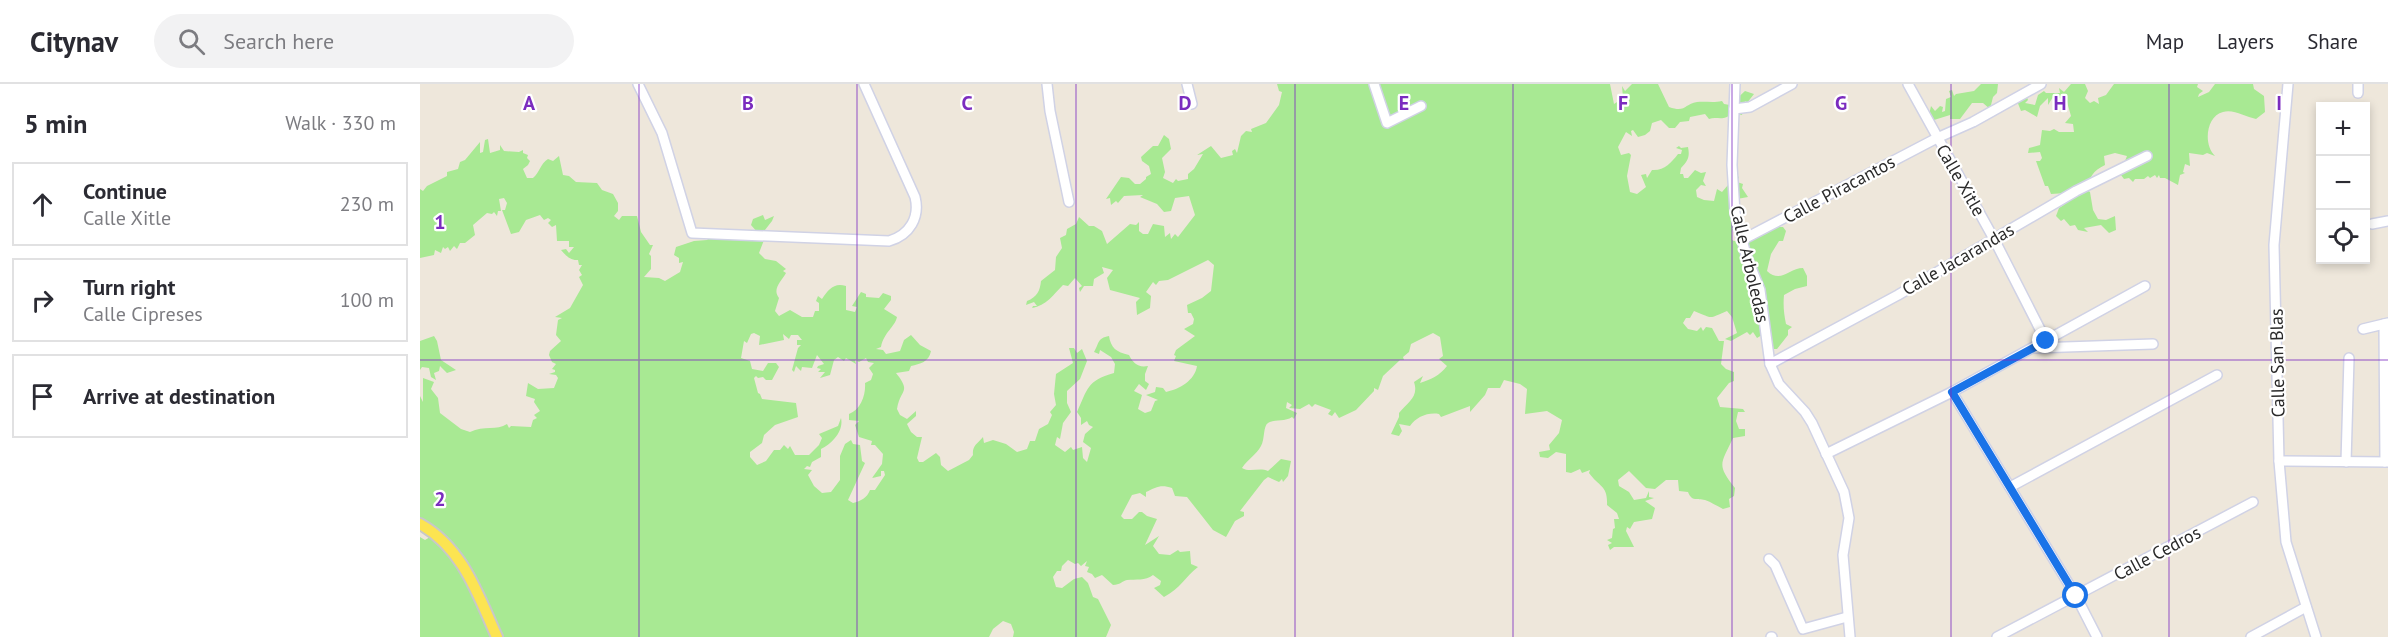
<!DOCTYPE html>
<meta charset="utf-8">
<style>
body{margin:0;font-family:"PT Sans",sans-serif;background:#f2f2f3;color:#2b2b33}
.controls{position:absolute;right:18px;top:18px;display:grid;overflow:hidden;border-radius:0px;box-shadow:0 3px 9px #0003}
.controls button{width:54px;height:54px;display:grid;place-items:center;padding:0;border:0;border-bottom:2px solid #e1e1e2;background:#fff;color:#2b2b33;font:30px sans-serif}
.stop{position:absolute;width:18px;height:18px;margin:-14px;border:4px solid #1a73e8;border-radius:50%;background:#fff}
.stop.end{background:#1a73e8;border-color:#fff;box-shadow:0 2px 6px #0008}
.list{margin:0;padding:0;list-style:none}
h2{display:flex;justify-content:space-between;align-items:center;height:78px;margin:0;padding:0 24px;font-size:26px}
h2 small{font-size:20px;font-weight:400;color:#7c7c81}
.list li{display:grid;grid-template-columns:39px 1fr auto;gap:18px;align-items:center;box-sizing:border-box;height:84px;margin:0 12px 12px;padding:0 12px;border:2px solid #e1e1e2;border-radius:0px}
.list b{display:block;font-size:22px;white-space:nowrap}
.list p{margin:0;font-size:20px;white-space:nowrap;color:#7c7c81}
.list em{font-size:20px;font-style:normal;color:#7c7c81}
.icon{flex:none;width:33px;height:33px;fill:none;stroke:currentColor;stroke-width:2;stroke-linecap:round;stroke-linejoin:round}
.map{position:relative;flex:none;width:1968px;height:553px;overflow:hidden}
header{display:flex;align-items:center;gap:36px;box-sizing:border-box;height:84px;padding:0 30px;background:#fff;border-bottom:2px solid #e1e1e2}
header strong{font-size:28px}
nav{display:flex;gap:33px;margin-inline-start:auto;font-size:21px}
.search{width:420px;height:54px;background:#f2f2f3;display:flex;align-items:center;gap:15px;box-sizing:border-box;padding:0 21px;border-radius:33px;color:#7c7c81;font-size:22px}
main{display:flex}
aside{flex:1;background:#fff}
.map>svg:first-child{display:block}
.green{fill:#a8e993;fill-rule:evenodd}
.lines{fill:none;stroke-linecap:round;stroke-linejoin:round}
.minor-casing{stroke:#d0d2e5;stroke-width:12}
.major-casing{stroke:#c8c8c8;stroke-width:14}
.minor{stroke:#fff;stroke-width:9}
.major{stroke:#fce451;stroke-width:10}
.route{stroke:#1a73e8;stroke-width:8}
.grid{fill:none;stroke:#7b2cbf;stroke-width:1.5;stroke-opacity:0.55}
.labels{text-anchor:middle;dominant-baseline:central;stroke-width:4.5;stroke-linejoin:round;paint-order:stroke}
.street-label{font-size:18px;fill:#2a2a2a;stroke:#fff}
.grid-label{font-size:20px;text-anchor:middle;font-weight:bold;fill:#7b2cbf;stroke:#fff;stroke-width:4.5;stroke-linejoin:round;paint-order:stroke}
</style>
<header>
<strong>Citynav</strong>
<div class="search"><svg class="icon" aria-label="search" viewBox="0 0 24 24"><circle cx="10" cy="10" r="6"/><path d="M15 15l6 6"/></svg>Search here</div>
<nav><a>Map</a><a>Layers</a><a>Share</a></nav>
</header>
<main>
<aside>
<h2>5 min<small>Walk · 330 m</small></h2>
<ul class="list">
<li><svg class="icon" aria-label="ahead" viewBox="0 0 24 24"><path d="M12 20V5M6 11l6-6 6 6"/></svg><div><b>Continue</b><p>Calle Xitle</p></div><em>230 m</em></li>
<li><svg class="icon" aria-label="right" viewBox="0 0 24 24"><path d="M7 20v-9h11M14 6l5 5-5 5"/></svg><div><b>Turn right</b><p>Calle Cipreses</p></div><em>100 m</em></li>
<li><svg class="icon" aria-label="arrive" viewBox="0 0 24 24"><path d="M6 21V4h12l-3 4 3 4H6"/></svg><div><b>Arrive at destination</b></div></li>
</ul>
</aside>
<div class="map">
<svg width="1968" height="553" viewBox="0 0 1968 553">
<rect width="100%" height="100%" fill="#eee7db"/>
<g class="green">
<path d="M857,0H1190L1194,20L1203,14L1202,2L1205,7L1212,0H1238L1249,23C1266,29 1264,20 1277,18C1285,17 1293,19 1302,17L1304,20L1310,21L1325,7L1334,10L1327,19L1325,17L1322,31L1311,29C1305,38 1297,32 1289,35L1285,30L1270,33L1269,37L1260,38L1255,44H1249L1241,36L1232,39L1230,47L1225,51L1218,53L1213,46L1211,47L1212,52L1206,48L1198,63L1201,71L1209,69L1211,71L1207,92L1210,108L1217,110L1226,103L1221,91L1226,90L1227,94L1232,86C1244,87 1251,79 1258,70H1261L1262,66L1256,64L1259,62L1261,64L1268,63C1270,73 1268,77 1261,84L1260,90H1263L1264,94H1268L1275,86L1281,89L1286,88L1283,97L1286,102L1281,101L1276,106L1277,113L1284,116L1294,117L1297,105L1302,108L1314,94L1308,98L1310,91L1315,90L1319,93L1317,98L1323,100L1322,104L1328,113L1317,115L1309,126L1317,147L1312,146V156L1314,157C1328,155 1343,153 1353,143H1363L1366,147L1363,157H1359L1351,170L1347,187C1361,200 1369,184 1383,184L1387,192V202L1375,205L1364,211C1363,222 1364,230 1366,240L1372,243L1368,246V251L1357,265H1346L1341,258L1342,251L1337,254L1333,248L1330,251L1327,248L1311,257L1305,255L1317,249L1312,233L1307,227C1287,235 1295,235 1274,227L1270,234H1266L1263,239L1268,245L1277,247L1281,243L1283,247L1286,243L1292,244L1299,257H1304L1301,280L1306,285L1314,288V297L1309,299L1297,314L1300,323L1323,325L1325,328H1318L1316,337L1319,345H1325V352L1313,354C1301,380 1296,380 1315,404L1314,412L1309,415L1310,423L1303,425C1297,422 1291,418 1285,416C1277,414 1272,418 1268,408L1259,407L1258,396H1246L1235,405L1226,404L1209,387L1198,396L1199,402L1209,408L1214,416L1226,414L1229,407V413L1234,414L1225,417L1235,424L1232,435L1214,438L1210,445L1207,443L1206,447L1214,463H1194L1190,466L1188,461L1192,459L1187,456L1192,454L1193,445L1195,444L1194,435H1199L1197,429L1187,421C1188,401 1179,403 1169,389L1170,386L1162,389L1160,385L1151,389L1146,388V370L1136,368L1128,374L1120,373L1119,368L1130,366L1129,361L1139,349L1142,336L1127,327L1105,330L1107,305L1100,300L1084,296L1080,304H1068L1065,311L1050,328V322L1021,333L1019,330C1008,328 996,333 990,342L979,340L982,347L979,352L971,350L979,333V329C988,318 999,313 994,298L1003,292L1000,299C1012,295 1019,292 1027,282L1019,275L1023,272L1020,253L1013,249L991,260L989,268L983,273L984,276H980L963,292L958,306L954,304V307L936,326L919,334L915,328L912,332L908,330L911,326L895,320L892,323L889,320L880,325L869,324L872,321L867,318L866,324L877,329L874,335L872,333C865,338 854,335 848,339C843,342 845,355 841,362C836,371 828,375 822,384C830,389 839,383 848,387L861,375L871,377L868,392L863,398L862,395L859,398L848,393L844,396L820,427L824,428V432L815,437L806,453L793,446L767,413L755,412L752,404C741,400 736,403 726,408V413L720,409L712,411L701,432L704,435H712L719,428H722L727,432L737,435L725,461L739,452L733,462L739,470L750,471L758,466L760,468L770,467L771,480L778,483C764,494 761,504 744,513L734,504L740,501L741,497L733,491C725,497 716,495 707,496C702,497 700,501 693,501L682,491L675,494L672,490L667,488L669,483L665,482L667,477L661,482L658,479L655,480L648,476L642,482L641,487H637L633,493L636,503L642,504L654,495L662,493L668,499L673,513L678,515L691,541L686,553H593L594,548L591,540L583,537L573,545L569,553H0V453L5,456L10,453L0,433V312L3,318V294L14,298L11,305L18,314L20,329L41,345L50,348C64,341 77,347 87,340L89,344L91,342L111,343L113,336L117,334L114,331L120,327L114,318L115,315L106,312L108,299L118,305L134,304L138,294L136,291L129,290L135,288V286L132,285L136,280L132,278L129,271L130,267L141,257L136,251L138,236L142,234L135,233L150,224L163,201L159,193L162,191L159,186L162,181H159L158,176C151,177 145,171 141,166L146,165L149,169L154,163H149V157H137L136,141L132,143L128,139L131,136L128,134L124,136L120,131L106,136L99,148L91,150L82,126H85L87,119L84,114L79,115L81,127H78L77,132L74,128L72,130L67,129L53,141L55,151L45,159H40L37,165L34,162L30,167L28,163L25,165L23,163L21,169L15,166L14,171L0,174V105L3,107L7,102L27,92V88L38,85L40,78L45,76L60,58V69L63,68L65,56L68,55L70,69L80,66V61L84,67L99,68L103,66V69L108,71L107,74L110,77L108,81L103,85L107,94H113C120,88 120,80 128,75L133,77L139,72L143,91L149,92L156,98L177,99L182,106L193,110L198,119V127L194,132L199,136L202,132H217L221,148L230,161H233L229,170L231,172V185L224,193L239,194L245,197L260,188L263,178L259,179V174L254,171L256,163L274,157L287,156L291,152L338,149L331,141L333,135L343,131L345,136L354,132L352,137L341,151L344,156L339,169L345,175L356,177L366,185L363,187L366,189C361,198 352,205 359,214L355,227L359,232L370,226L382,233H393L395,227H399V219L396,217L398,212L402,215C408,206 414,198 426,202V226L435,228L437,223L432,222L441,208L446,210V213L459,214L463,209L471,212V216L464,225L477,233C475,243 464,248 461,263L456,265L463,266L466,270L480,267L484,256L491,251L500,261L511,267C509,278 500,280 491,282L489,287L476,289C492,309 480,305 477,325L480,331L487,335L496,327V332L487,340L491,348L497,353H502L497,374L499,378H503L516,369L520,373L521,381L528,387L549,376L553,371C552,362 557,360 563,353L564,359L573,356L586,360L597,368L607,365L610,357H615L619,345L628,340L632,331L630,328L636,321L634,310L636,290L653,279L649,264H654L657,269L662,265L667,277L660,295L647,307V319L651,328L643,339L640,355L637,353L635,361L645,368L651,363L653,366L662,363L663,374L667,378L671,364L663,358L665,350L673,343L669,341L667,337L661,341V334L657,328C668,305 666,297 694,289L695,280L691,273L680,266L679,270L674,268C679,260 677,254 689,252C691,264 696,268 709,271C713,279 718,284 728,282L725,290V297L729,300L726,306L719,300L714,307L722,311L718,325L725,329L731,327L735,317L738,316L726,311L735,308L736,303L743,304L746,308C760,305 775,296 777,282L754,277L756,272L754,271L756,266L775,252L764,245L773,240L774,235L771,229H768L767,221L782,214L791,207L794,181L788,176L748,196L739,197L736,201L733,198L726,208L731,212L730,224L717,231L716,218L720,214L690,206L687,194L693,186L682,183L684,189L674,195L673,202H664L660,208L659,204L662,202L655,194L648,202L643,201C634,210 626,222 612,224L613,222H617L614,218L606,221L607,217C617,213 620,207 621,197L635,186L636,173L642,164L640,154L646,151L647,145L656,140L659,133L669,142H674L682,147L687,160L710,140L716,141L719,138V147L723,150H728L733,140L744,142L745,153L750,149L751,155L755,150L758,153L775,131L769,112L755,114L751,127L744,128L737,120L720,113L723,111L704,112L698,119L696,117L691,121L690,114L686,115L701,93L709,94L715,100H720L726,95V93L731,90L729,82L722,77L721,73L733,62H738L744,51L749,55L751,65L742,74L745,88L743,94L753,99L756,95L758,97L768,95V90L774,85L783,70L777,71L791,62L801,74L813,71L812,67L815,65L817,69L821,52L826,47L832,48L831,45L846,39L859,21L862,8L859,7ZM334,249L340,252L339,261L364,256L363,250L369,255L371,251H378L382,256H377V261H381L378,264L372,286L374,288L376,282L381,287L382,283L392,284L397,271L404,280L398,282L397,284L401,285L398,288H405L400,294L410,291L414,276L418,273L424,277L426,274L436,280L435,276L439,278L446,274L448,278L454,279L449,284L453,290L451,296L445,299C446,310 441,326 429,330V336L439,337L435,341L439,353L452,357L451,361H455L463,370L462,380L452,394L461,392V387H464L465,391L455,406H450C447,414 441,417 433,419L428,416L445,379L442,377L440,361L433,360L431,356L425,360L420,372V396L411,408L402,409L394,402L388,391L392,386L384,385L387,382L390,383L392,378L401,373V365C412,360 424,347 421,334L418,342L399,350L402,354L399,361L389,371H375L370,362L368,365L364,361L360,366H354L346,377L337,381L330,373V368L342,359L344,351L355,341L378,333L376,319L342,315L340,310L338,309L334,294L336,292L338,294L343,293L346,296H352L359,283L356,279H348L343,287L332,285L330,277L321,274L324,257L327,259L331,250Z"/>
<path d="M1561,0H1578L1577,9L1573,13L1570,25L1563,19H1552L1540,35H1530V31L1514,36L1509,31L1511,22L1515,27L1520,22L1523,23L1522,28L1525,27L1526,15L1531,13L1529,7L1532,6L1534,12L1536,10L1554,7Z"/>
<path d="M1651,0H1665L1668,7L1665,14L1670,19L1674,17L1679,20L1678,14L1686,11L1694,0H1778L1777,3L1783,7L1779,10L1778,13L1789,8L1795,0H1833L1834,5L1844,12L1845,28L1836,35C1825,33 1814,25 1803,28C1786,32 1783,61 1795,72L1787,69L1783,71L1769,69L1770,82L1765,80L1763,88L1765,89L1760,91L1758,101L1745,94H1740L1739,91L1737,94L1735,91L1730,94L1728,92L1724,95H1715L1713,98L1709,94L1704,95L1701,91L1708,83L1705,77L1707,72L1695,69L1684,72L1685,81C1673,87 1669,93 1667,106L1670,108L1673,126L1678,135L1686,136L1695,132L1696,146L1689,149L1681,141L1664,144L1668,148L1658,146L1655,141L1650,142L1644,135L1641,137L1636,132L1639,124C1647,120 1647,117 1646,109L1631,110L1628,102H1625L1616,77H1620L1622,74L1620,68L1608,69L1609,64L1620,61L1622,46L1630,47L1634,45L1639,48H1654L1653,40L1645,39L1651,32L1647,18L1638,13H1633L1628,21V14L1620,22L1617,33L1605,26L1601,27L1597,17L1598,6L1605,8L1608,16L1605,19L1615,21L1618,11L1624,7L1626,9H1640L1639,4L1644,8Z"/>
<path d="M14,252L17,257L21,276L36,286L27,289L20,282L19,287L14,289L16,296L11,293L9,284L2,283L0,286V257Z"/>
</g>
<g class="lines">
<defs>
<g id="minor">
<path d="M218,0L242,49L272,149L469,157C490,151 500,133 495,113L444,0"/>
<path d="M627,0L630,27L649,118"/>
<path d="M767,0L772,20"/>
<path d="M954,0L967,39L1001,22"/>
<path d="M1315,0L1312,81L1315,129L1326,171L1340,206L1350,280L1359,300L1385,328L1392,339L1424,408L1429,434L1423,471L1430,553"/>
<path d="M1488,0L1574,155L1626,257"/>
<path d="M1868,0L1854,161L1859,377L1866,458L1896,553"/>
<path d="M1938,0V9"/>
<path d="M1314,25L1330,23L1372,0"/>
<path d="M1952,140L1968,137"/>
<path d="M1322,156L1517,54L1553,38L1621,0"/>
<path d="M1964,240L1965,378"/>
<path d="M1943,245L1968,239"/>
<path d="M1616,264L1733,260"/>
<path d="M1350,280L1478,211L1656,107L1727,72"/>
<path d="M1532,308L1656,512L1677,553"/>
<path d="M1406,370L1532,308L1725,202"/>
<path d="M1859,377L1968,378"/>
<path d="M1926,378L1929,274"/>
<path d="M1590,403L1797,291"/>
<path d="M1349,475L1355,481L1383,545L1427,533"/>
<path d="M1351,553H1352"/>
<path d="M1577,553L1833,418"/>
<path d="M1831,553L1886,523"/>
</g>
<path id="major" d="M0,440C43,464 58,511 77,553"/>
</defs>
<use href="#minor" class="minor-casing"/>
<use href="#major" class="major-casing"/>
<use href="#minor" class="minor"/>
<use href="#major" class="major"/>
</g>
<g class="lines">
<path class="route" d="M1626,257L1532,308L1656,512"/>
</g>
<path class="grid" d="M219,0V553M437,0V553M656,0V553M875,0V553M1093,0V553M1312,0V553M1531,0V553M1749,0V553M0,276H1968"/>
<g class="labels">
<g class="street-label">
<text transform="translate(1541 96) rotate(60)">Calle Xitle</text>
<text transform="translate(1419 105) rotate(-28)">Calle Piracantos</text>
<text transform="translate(1538 175) rotate(-30)">Calle Jacarandas</text>
<text transform="translate(1330 180) rotate(77)">Calle Arboledas</text>
<text transform="translate(1857 279) rotate(-91)">Calle San Blas</text>
<text transform="translate(1737 469) rotate(-28)">Calle Cedros</text>
</g>
</g>
<g class="grid-label">
<text x="109" y="26">A</text>
<text x="328" y="26">B</text>
<text x="547" y="26">C</text>
<text x="765" y="26">D</text>
<text x="984" y="26">E</text>
<text x="1203" y="26">F</text>
<text x="1421" y="26">G</text>
<text x="1640" y="26">H</text>
<text x="1859" y="26">I</text>
<text x="20" y="145">1</text>
<text x="20" y="422">2</text>
</g>
</svg>
<div class="controls">
<button>+</button>
<button>−</button>
<button><svg class="icon" aria-label="locate" viewBox="0 0 24 24"><circle cx="12" cy="12" r="6"/><path d="M12 2v4M12 18v4M2 12h4M18 12h4"/></svg></button>
</div>
<div class="stop" style="left:1656px;top:512px"></div>
<div class="stop end" style="left:1626px;top:257px"></div>
</div>
</main>
